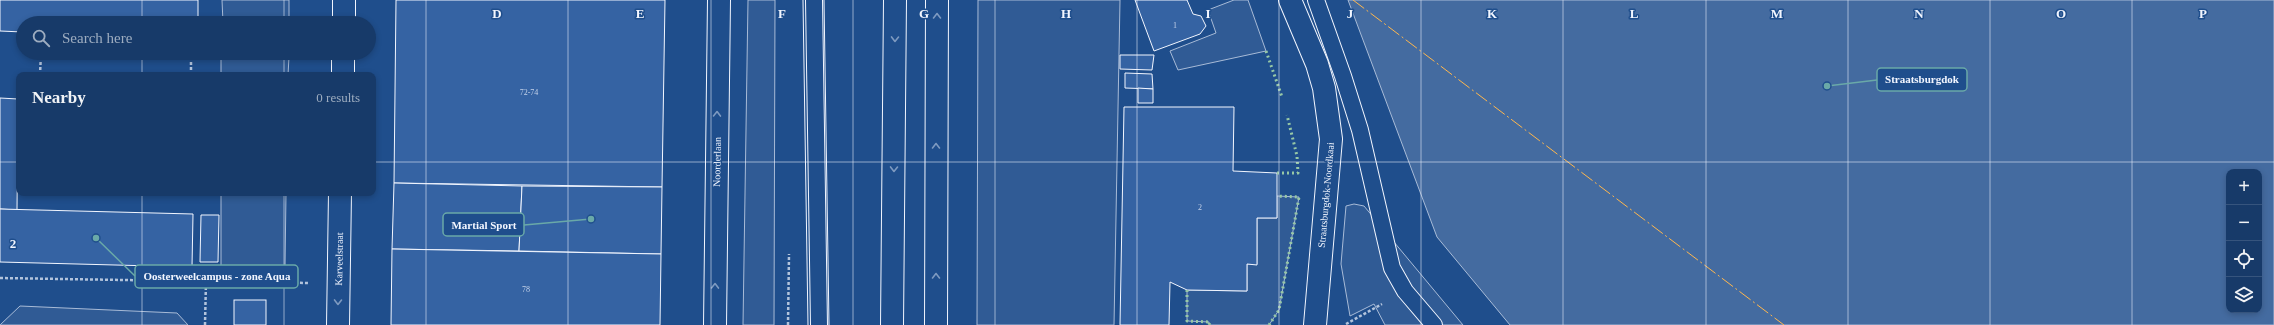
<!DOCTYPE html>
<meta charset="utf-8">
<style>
body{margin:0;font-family:Georgia,serif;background:#244571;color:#f1f3f6}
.controls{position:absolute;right:12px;bottom:12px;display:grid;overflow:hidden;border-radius:8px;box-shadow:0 2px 6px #0003}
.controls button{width:36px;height:36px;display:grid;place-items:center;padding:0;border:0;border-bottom:1px solid #36547d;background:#173a69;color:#f1f3f6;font:20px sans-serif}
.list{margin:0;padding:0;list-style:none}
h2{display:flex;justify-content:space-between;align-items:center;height:52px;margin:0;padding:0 16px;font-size:17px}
h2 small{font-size:13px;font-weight:400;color:#9eadc0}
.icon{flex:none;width:22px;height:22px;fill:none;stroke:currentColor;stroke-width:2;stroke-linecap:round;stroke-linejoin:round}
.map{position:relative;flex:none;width:2274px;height:325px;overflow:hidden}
.search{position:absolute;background:#173a69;box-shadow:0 2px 6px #0003;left:16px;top:16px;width:360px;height:44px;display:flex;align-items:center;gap:10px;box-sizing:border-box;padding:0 14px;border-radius:22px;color:#9eadc0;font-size:15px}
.panel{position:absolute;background:#173a69;box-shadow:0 2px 6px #0003;left:16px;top:72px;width:360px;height:124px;border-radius:8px}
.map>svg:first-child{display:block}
.green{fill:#305b95;stroke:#a8bbd7}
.water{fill:#446ba0;stroke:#a8bbd7;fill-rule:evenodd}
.building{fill:#3563a3;stroke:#f2f6ff}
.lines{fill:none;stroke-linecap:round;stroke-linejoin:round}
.service-casing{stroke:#f2f6ff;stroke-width:18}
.minor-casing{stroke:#f2f6ff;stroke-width:24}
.primary-casing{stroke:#f2f6ff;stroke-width:24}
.path{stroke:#b3c4dc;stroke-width:2.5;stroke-dasharray:3 2;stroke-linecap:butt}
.service{stroke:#1f4e8c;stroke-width:16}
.minor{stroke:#1f4e8c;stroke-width:22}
.primary{stroke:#1f4e8c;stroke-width:22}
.tram{stroke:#f2f6ff;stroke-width:1}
.hedge{stroke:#97c8a6;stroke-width:3;stroke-dasharray:2 3;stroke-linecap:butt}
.power{stroke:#ffb74d;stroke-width:1;stroke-dasharray:14 3 2 3;stroke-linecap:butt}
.oneway{stroke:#7e9ac0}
.grid{fill:none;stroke:#f2f6ff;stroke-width:1;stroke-opacity:0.55}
.labels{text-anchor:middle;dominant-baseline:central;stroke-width:3;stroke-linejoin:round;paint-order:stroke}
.number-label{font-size:8px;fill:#c3d1e8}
.street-label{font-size:10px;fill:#f2f6ff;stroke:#1f4e8c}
.grid-label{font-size:13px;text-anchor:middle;font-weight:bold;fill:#f2f6ff;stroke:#1f4e8c;stroke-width:3;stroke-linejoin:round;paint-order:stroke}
.leader{fill:none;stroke:#6aa9a8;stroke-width:1.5}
.callout-dot{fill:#6aa9a8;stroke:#1f4e8c;stroke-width:1.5}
.callout{fill:#1f4e8c;stroke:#6aa9a8;stroke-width:1.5}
.callout-label{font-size:11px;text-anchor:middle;font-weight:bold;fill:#f2f6ff}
</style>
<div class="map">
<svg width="2274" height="325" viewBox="0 0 2274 325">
<rect width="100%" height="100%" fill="#1f4e8c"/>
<g class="green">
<path d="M222,0H289V23H223Z"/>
<path d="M748,0H775L774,325H743Z"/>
<path d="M978,0H1120L1114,325H977Z"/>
<path d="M1234,0H1248L1266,51L1178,70L1170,51L1216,33L1208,10Z"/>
<path d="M221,57H289L288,75H221Z"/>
<rect x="105" y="73" width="65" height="2"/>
<path d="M221,193H286L285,267H221Z"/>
<path d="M1277,196L1299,197L1279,310L1269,325H1209V322L1187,321V290L1247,291V264H1257V218H1277Z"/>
<path d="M1354,204L1364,206L1463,325H1385L1374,304L1350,316L1341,264L1346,206Z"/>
<path d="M20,306L177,313L188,325H0Z"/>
</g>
<path class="water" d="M1348,0H2274V325H1510L1437,237ZM2229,172H2259V310H2229Z"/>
<g class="building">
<path d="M0,0H198V23H23V32L0,31Z"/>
<path d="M396,0H665L662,187L394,183Z"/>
<path d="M1135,0H1187L1193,14L1201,16L1206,26L1200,34L1154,51Z"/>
<path d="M1120,55H1154L1152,70L1120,69Z"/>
<path d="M1125,73L1152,74L1153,89L1125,88Z"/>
<path d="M1138,88L1153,89V103H1138Z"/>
<path d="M0,98L18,99L17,210L0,209Z"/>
<path d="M1124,107H1234L1233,171L1277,173V218H1257V265L1247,264V291L1187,290L1170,282L1169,325H1120Z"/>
<path d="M394,183L522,186L519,251L392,249Z"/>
<path d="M522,186L662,187L661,254L519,251Z"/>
<path d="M0,209L193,214L192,267L0,262Z"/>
<path d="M201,215H219L218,262H200Z"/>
<path d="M392,249L661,254L660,325H391Z"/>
<rect x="234" y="300" width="32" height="25"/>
</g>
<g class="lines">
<defs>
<g id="service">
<path d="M814,0L819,325"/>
<path d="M1316,0L1343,76L1360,130L1392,268L1405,291L1434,325"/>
</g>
<g id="minor">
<path d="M1290,0L1317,64L1324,88L1331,139L1315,325"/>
<path d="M344,23V0"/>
<path d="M343,75V53"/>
<path d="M338,325L340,193"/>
<path d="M715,325L719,0"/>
</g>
<g id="primary">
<path d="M892,325L895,0"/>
<path d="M936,325L937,0"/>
</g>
</defs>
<use href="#service" class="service-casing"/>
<use href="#minor" class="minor-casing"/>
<use href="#primary" class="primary-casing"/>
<g class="path">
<path d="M40,75L41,53"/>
<path d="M191,75V53"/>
<path d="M0,278L308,283"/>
<path d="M1346,324L1382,304"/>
<path d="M205,325L206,281"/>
<path d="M788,325L789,254"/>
</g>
<use href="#service" class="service"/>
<use href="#minor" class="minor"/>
<use href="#primary" class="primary"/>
<g class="tram">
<path d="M803,0L808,325"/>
<path d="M824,0L829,325"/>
</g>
<g class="hedge">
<path d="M1266,51L1282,97"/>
<path d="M1277,173H1298L1297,156L1287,115"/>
<path d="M1187,290V321L1210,322L1209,325"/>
<path d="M1269,325L1279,310L1299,197L1277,196"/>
</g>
<path class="power" d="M1353,0L1784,325"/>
</g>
<defs><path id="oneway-chevron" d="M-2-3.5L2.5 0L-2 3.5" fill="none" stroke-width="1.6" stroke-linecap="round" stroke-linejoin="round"/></defs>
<g class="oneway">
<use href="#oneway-chevron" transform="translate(937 16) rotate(-90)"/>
<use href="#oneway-chevron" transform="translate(895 39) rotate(91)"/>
<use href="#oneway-chevron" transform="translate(717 114) rotate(-89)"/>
<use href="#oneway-chevron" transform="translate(936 146) rotate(-90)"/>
<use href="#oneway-chevron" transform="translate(894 169) rotate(91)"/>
<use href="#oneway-chevron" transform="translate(936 276) rotate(-90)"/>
<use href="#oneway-chevron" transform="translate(715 286) rotate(-89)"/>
<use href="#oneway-chevron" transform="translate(338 302) rotate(91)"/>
</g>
<path class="grid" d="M142,0V23M284,0V23M426,0V325M568,0V325M711,0V325M853,0V325M995,0V325M1137,0V325M1279,0V325M1421,0V325M1563,0V325M1706,0V325M1848,0V325M1990,0V325M2132,0V325M142,53V75M284,53V75M0,162H19M373,162H2274M142,193V325M284,193V325"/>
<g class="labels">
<g class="number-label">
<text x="1175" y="25">1</text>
<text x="529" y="92">72-74</text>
<text x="1200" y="207">2</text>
<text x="526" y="289">78</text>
</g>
<g class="street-label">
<text transform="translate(717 162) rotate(-89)">Noorderlaan</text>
<text transform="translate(1326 195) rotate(-85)">Straatsburgdok-Noordkaai</text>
<text transform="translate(339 259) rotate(-89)">Karveelstraat</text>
</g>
</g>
<g class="grid-label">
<text x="497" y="18">D</text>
<text x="640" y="18">E</text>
<text x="782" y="18">F</text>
<text x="924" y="18">G</text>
<text x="1066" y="18">H</text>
<text x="1208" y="18">I</text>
<text x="1350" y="18">J</text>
<text x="1492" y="18">K</text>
<text x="1634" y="18">L</text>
<text x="1777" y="18">M</text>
<text x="1919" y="18">N</text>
<text x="2061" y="18">O</text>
<text x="2203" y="18">P</text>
<text x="13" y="248">2</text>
</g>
<path class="leader" d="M1827 86L1877 80M591 219L524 225M96 238L135 276"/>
<g class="callout-dot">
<circle cx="1827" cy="86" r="4"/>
<circle cx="591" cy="219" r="4"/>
<circle cx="96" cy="238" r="4"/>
</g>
<g class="callout">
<rect x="1877" y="68" width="90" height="23" rx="4"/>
<rect x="443" y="213" width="81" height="23" rx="4"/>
<rect x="135" y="265" width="163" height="23" rx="4"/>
</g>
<g class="callout-label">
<text x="1922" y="83">Straatsburgdok</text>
<text x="484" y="229">Martial Sport</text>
<text x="217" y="280">Oosterweelcampus - zone Aqua</text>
</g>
</svg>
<div class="controls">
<button>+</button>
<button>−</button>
<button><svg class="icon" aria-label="locate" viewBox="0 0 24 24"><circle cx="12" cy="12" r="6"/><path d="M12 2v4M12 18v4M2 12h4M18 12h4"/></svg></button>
<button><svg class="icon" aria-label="layers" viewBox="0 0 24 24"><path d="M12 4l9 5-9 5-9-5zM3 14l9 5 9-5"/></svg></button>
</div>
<div class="search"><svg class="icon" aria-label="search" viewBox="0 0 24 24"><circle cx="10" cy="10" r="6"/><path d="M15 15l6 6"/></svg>Search here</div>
<section class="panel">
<h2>Nearby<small>0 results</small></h2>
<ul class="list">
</ul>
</section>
</div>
